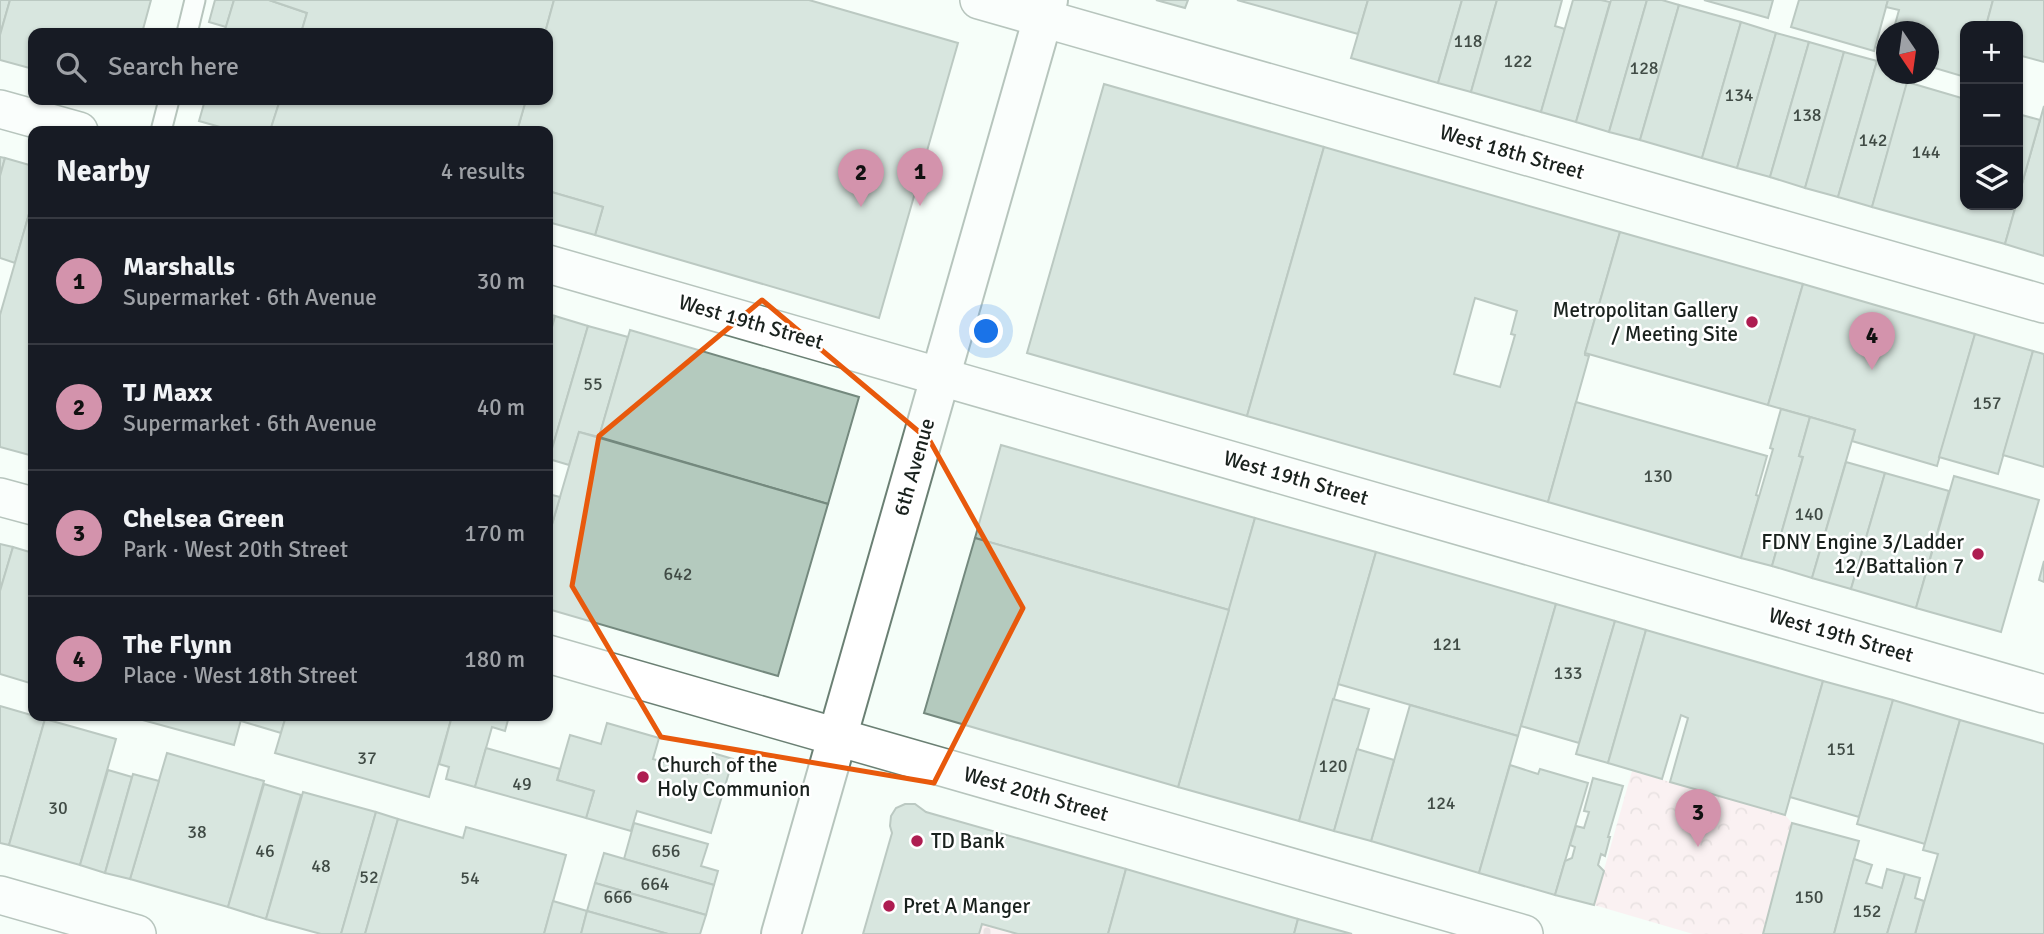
<!DOCTYPE html>
<meta charset="utf-8">
<style>
body{margin:0;font-family:Signika,sans-serif;background:#242831;color:#f1f3f6}
.controls{position:absolute;right:21px;top:21px;display:grid;overflow:hidden;border-radius:14px;box-shadow:0 2px 5px #0004}
.controls button{width:63px;height:63px;display:grid;place-items:center;padding:0;border:0;border-bottom:2px solid #363941;background:#171b24;color:#f1f3f6;font:35px sans-serif}
.compass{position:absolute;left:1876px;top:21px;width:63px;height:63px;border-radius:50%;background:#171b24;box-shadow:0 2px 5px #0004;rotate:167deg}
.you{position:absolute;left:987px;top:332px;width:24px;height:24px;margin:-18px;border:5px solid #fff;border-radius:50%;background:#1a73e8;box-shadow:0 0 0 10px #1a73e833}
.badge{display:grid;place-items:center;width:46px;height:46px;border-radius:50%;background:#d393ac;color:#111;font-size:23px;font-weight:700}
.pin{position:absolute;translate:-50% -58px;filter:drop-shadow(0 2px 4px #0008)}
.pin::after{content:'';position:absolute;top:37px;width:24px;height:21px;background:inherit;clip-path:polygon(0 0,100% 0,50% 100%)}
.list{margin:0;padding:0;list-style:none}
h2{display:flex;justify-content:space-between;align-items:center;height:91px;margin:0;padding:0 28px;font-size:30px}
h2 small{font-size:23px;font-weight:400;color:#9ea1a6}
.list li{display:grid;grid-template-columns:46px 1fr auto;gap:21px;align-items:center;box-sizing:border-box;height:126px;padding:0 28px;border-top:2px solid #363941}
.list b{display:block;font-size:26px;white-space:nowrap}
.list p{margin:0;font-size:23px;white-space:nowrap;color:#9ea1a6}
.list em{font-size:23px;font-style:normal;color:#9ea1a6}
.icon{flex:none;width:38px;height:38px;fill:none;stroke:currentColor;stroke-width:2;stroke-linecap:round;stroke-linejoin:round}
.map{position:relative;flex:none;width:2044px;height:934px;overflow:hidden}
.search{position:absolute;background:#171b24;box-shadow:0 2px 5px #0004;left:28px;top:28px;width:525px;height:77px;display:flex;align-items:center;gap:18px;box-sizing:border-box;padding:0 24px;border-radius:14px;color:#9ea1a6;font-size:26px}
.panel{position:absolute;background:#171b24;box-shadow:0 2px 5px #0004;left:28px;top:126px;width:525px;height:595px;border-radius:14px}
.map>svg:first-child{display:block}
.cemetery{fill:url(#cemetery-stones)}
.park{fill:url(#park-crowns)}
.building{fill:#b4cabe;stroke:#74897e;stroke-width:2;fill-rule:evenodd}
.lines{fill:none;stroke-linecap:round;stroke-linejoin:round}
.lane-casing{stroke:#6b8074;stroke-width:23}
.street-casing{stroke:#6b8074;stroke-width:40}
.secondary-casing{stroke:#6b8074;stroke-width:42}
.lane{stroke:#fff;stroke-width:19}
.street{stroke:#fff;stroke-width:37}
.secondary{stroke:#fff;stroke-width:38}
.marked{fill:none;stroke:#e8590c;stroke-width:5;stroke-linejoin:round}
.poi-dot{fill:#ae1d51;stroke:#fff;stroke-width:2.5}
.labels{text-anchor:middle;dominant-baseline:central;stroke-width:5;stroke-linejoin:round;paint-order:stroke}
.number-label{font-size:18px;fill:#404b45}
.street-label{font-size:21px;fill:#19211d;stroke:#fff}
.poi-label{font-size:21px;fill:#19211d;stroke:#fff;text-anchor:start}
</style>
<div class="map">
<svg width="2044" height="934" viewBox="0 0 2044 934">
<defs>
<pattern id="cemetery-stones" width="16" height="16" patternUnits="userSpaceOnUse" patternTransform="scale(1.75)"><rect width="16" height="16" fill="#ffe3e8"/><path d="M2 7V4a2 2 0 0 1 4 0v3zM10 15v-3a2 2 0 0 1 4 0v3z" fill="#dac2c7"/></pattern>
<pattern id="park-crowns" width="20" height="18" patternUnits="userSpaceOnUse" patternTransform="scale(1.75)"><rect width="20" height="18" fill="#ffe3e8"/><path d="M2 6a3 3 0 1 1 6 0M12 15a3 3 0 1 1 6 0" fill="none" stroke="#dac2c7"/></pattern>
</defs>
<rect width="100%" height="100%" fill="#f5fef9"/>
<path class="cemetery" d="M982,924L1018,934H979Z"/>
<path class="park" d="M1632,771L1785,815L1792,823L1763,934H1693L1594,905Z"/>
<g class="building">
<path d="M0,0H10L0,35Z"/>
<path d="M10,0H151L142,33H33V69L0,60V35Z"/>
<path d="M215,0H234L226,27L209,22Z"/>
<path d="M234,0H269L307,13L301,33H224Z"/>
<path d="M269,0H554L545,33H301L307,13Z"/>
<path d="M554,0H809L958,43L879,318L595,235L603,207L548,191V131H517L526,100H548V33H545Z"/>
<path d="M1156,0H1188L1185,8Z"/>
<path d="M1237,0H1368L1358,34Z"/>
<path d="M1368,0H1462L1438,83L1351,58Z"/>
<path d="M1462,0H1497L1471,92L1438,83Z"/>
<path d="M1497,0H1562L1555,26L1565,29L1541,112L1471,92Z"/>
<path d="M1573,0H1601L1610,2L1576,122L1541,112Z"/>
<path d="M1611,0H1647L1609,132L1576,122Z"/>
<path d="M1647,0H1662L1679,5L1640,140L1609,132Z"/>
<path d="M1704,0H1773L1768,18Z"/>
<path d="M1799,0H1888L1874,51L1791,27Z"/>
<path d="M1888,0H1993L1986,26H1965V77L1928,66V32H1893L1899,10L1886,7Z"/>
<path d="M1993,0H2044V62L2018,55V26H1986Z"/>
<path d="M1679,5L1741,22L1702,158L1640,140Z"/>
<path d="M1741,22L1776,33L1737,168L1702,158Z"/>
<path d="M1776,33L1809,42L1770,177L1737,168Z"/>
<path d="M1809,42L1844,52L1805,188L1770,177Z"/>
<path d="M1844,52L1877,61L1838,197L1805,188Z"/>
<path d="M1877,61L1886,64V74H1910L1872,207L1838,197Z"/>
<path d="M1907,82L1965,99V205H2016L2005,244L1872,207Z"/>
<path d="M1104,84L1324,147L1247,416L1027,353Z"/>
<path d="M205,100H280L270,131H234L199,121Z"/>
<path d="M280,100H526L517,131H270Z"/>
<path d="M2044,106V256L2005,244L2016,205H2018V198Z"/>
<path d="M2018,114L2040,120L2018,198Z"/>
<path d="M1324,147L1620,232L1585,353V355L1589,356L1548,502L1247,416ZM1475,298L1517,311L1511,334L1515,335L1500,387L1454,374Z"/>
<path d="M0,157L5,158L0,176Z"/>
<path d="M5,158L33,166V200L15,263L0,258V176Z"/>
<path d="M548,191L603,207L595,235L548,222Z"/>
<path d="M33,200V456L0,447V315Z"/>
<path d="M1620,232L1803,284L1768,405L1585,353Z"/>
<path d="M1803,284L1975,334L1937,466L1852,441L1855,430L1768,405Z"/>
<path d="M548,314L555,316L548,342Z"/>
<path d="M555,316L588,326L551,452L548,451V342Z"/>
<path d="M588,326L628,337L599,437L579,432L569,465L549,459Z"/>
<path d="M630,330L859,397L828,504L599,437Z"/>
<path d="M1975,334L2033,351L1998,474L1939,457Z"/>
<path d="M2033,351L2044,354V467L2003,455Z"/>
<path d="M1576,402L1767,456L1756,495L1759,496L1741,558L1548,502Z"/>
<path d="M1781,409L1810,417L1799,456L1803,457L1772,566L1741,558L1773,449L1770,448Z"/>
<path d="M1810,417L1855,430L1812,578L1772,566L1803,457L1799,456Z"/>
<path d="M579,432L828,504L778,676L548,609V538Z"/>
<path d="M1001,445L1255,518L1229,610L975,538Z"/>
<path d="M1846,462L1885,473L1851,589L1812,578Z"/>
<path d="M1885,473L1949,491L1916,608L1851,589Z"/>
<path d="M1954,476L2039,500L2001,632L1916,608Z"/>
<path d="M548,488L549,489L548,494L560,497L548,538Z"/>
<path d="M1255,518L1376,552L1299,821L1178,787Z"/>
<path d="M975,538L1229,610L1178,787L924,713Z"/>
<path d="M0,544L13,547L0,591Z"/>
<path d="M13,547L33,553V684L0,674V591Z"/>
<path d="M1376,552L1556,604L1518,736L1338,684Z"/>
<path d="M2044,561V582L2039,580Z"/>
<path d="M1556,604L1615,621L1579,743L1521,726Z"/>
<path d="M1615,621L1646,630L1608,763L1576,754Z"/>
<path d="M1646,630L1823,681L1785,815L1670,782L1688,718L1681,715L1662,779L1608,763Z"/>
<path d="M1823,681L1893,700L1859,817L1790,797Z"/>
<path d="M1333,699L1369,709L1334,831L1299,821Z"/>
<path d="M1893,700L1960,720L1925,844L1857,824Z"/>
<path d="M1410,705L1518,736L1479,873L1371,841Z"/>
<path d="M0,706L45,719L9,845L0,843Z"/>
<path d="M128,716H242L234,745Z"/>
<path d="M242,716H286L281,733L241,721Z"/>
<path d="M286,716H452L429,797L275,753Z"/>
<path d="M452,716H509L505,731L492,727L475,787L446,779L449,767L439,764Z"/>
<path d="M45,719L116,739L80,865L9,845Z"/>
<path d="M1960,720L2044,744V934H1915L1938,854L1923,850Z"/>
<path d="M607,723L659,738L653,759L707,774L713,753L733,759L711,833L637,811L631,831L586,818L594,791L557,780L570,735L601,744Z"/>
<path d="M486,748L560,769L557,780L594,791L586,818L475,787Z"/>
<path d="M1357,749L1394,760L1371,841L1334,831Z"/>
<path d="M167,753L264,781L228,907L130,879Z"/>
<path d="M1510,765L1538,774L1540,769L1588,783L1555,895L1479,873Z"/>
<path d="M108,770L132,777L105,873L80,865Z"/>
<path d="M133,774L159,781L130,879L105,873Z"/>
<path d="M1593,778L1623,786L1608,837H1610L1605,856L1601,854L1598,865L1604,871L1594,905L1555,895L1565,861L1572,858L1575,847L1570,845L1576,826L1584,828L1589,812L1584,811Z"/>
<path d="M264,784L301,795L266,919L228,907Z"/>
<path d="M303,792L376,812L341,934H321L266,919Z"/>
<path d="M905,804H915L926,812L1126,869L1108,934H1018L982,924L979,934H863L892,833L890,826L891,816L896,808Z"/>
<path d="M376,812L398,819L365,934H341Z"/>
<path d="M398,819L463,838L466,827L566,855L544,934H365Z"/>
<path d="M634,823L708,844L701,866L718,871L714,885L624,859Z"/>
<path d="M1792,823L1859,841L1834,934H1763Z"/>
<path d="M604,853L714,885L706,915L595,883Z"/>
<path d="M1854,859L1872,865L1866,883L1882,888L1887,869L1905,874L1887,934H1834Z"/>
<path d="M1126,869L1298,919L1294,934H1108Z"/>
<path d="M1905,874L1920,878L1915,898L1924,901L1915,934H1887Z"/>
<path d="M595,883L706,915L700,934H668L587,911Z"/>
<path d="M553,901L587,911L581,934H544Z"/>
<path d="M587,911L668,934H581Z"/>
<path d="M1298,919L1352,934H1294Z"/>
</g>
<g class="lines">
<defs>
<g id="lane">
<path d="M187,33L195,0"/>
<path d="M161,131L169,100"/>
</g>
<g id="street">
<path d="M979,0L2044,304"/>
<path d="M0,109L79,131"/>
<path d="M548,264L2044,694"/>
<path d="M0,497L33,506"/>
<path d="M548,654L1524,934"/>
<path d="M0,895L137,934"/>
</g>
<path id="secondary" d="M781,934L1048,0"/>
</defs>
<use href="#lane" class="lane-casing"/>
<use href="#street" class="street-casing"/>
<use href="#secondary" class="secondary-casing"/>
<use href="#lane" class="lane"/>
<use href="#street" class="street"/>
<use href="#secondary" class="secondary"/>
</g>
<path d="M0 0H2044V934H0ZM762,300L930,441L1023,608L934,783L661,737L572,586L599,436Z" fill="#f5fef9" fill-opacity=".55" fill-rule="evenodd"/>
<path class="marked" d="M762,300L930,441L1023,608L934,783L661,737L572,586L599,436Z"/>
<g class="poi-dot">
<circle cx="1752" cy="322" r="7"/>
<circle cx="1978" cy="554" r="7"/>
<circle cx="643" cy="777" r="7"/>
<circle cx="917" cy="841" r="7"/>
<circle cx="889" cy="906" r="7"/>
</g>
<g class="labels">
<g class="number-label">
<text x="1468" y="41">118</text>
<text x="1518" y="61">122</text>
<text x="1644" y="68">128</text>
<text x="1739" y="95">134</text>
<text x="1807" y="115">138</text>
<text x="1873" y="140">142</text>
<text x="1926" y="152">144</text>
<text x="593" y="384">55</text>
<text x="1987" y="403">157</text>
<text x="1658" y="476">130</text>
<text x="1809" y="514">140</text>
<text x="678" y="574">642</text>
<text x="1447" y="644">121</text>
<text x="1568" y="673">133</text>
<text x="1841" y="749">151</text>
<text x="367" y="758">37</text>
<text x="1333" y="766">120</text>
<text x="522" y="784">49</text>
<text x="1441" y="803">124</text>
<text x="58" y="808">30</text>
<text x="197" y="832">38</text>
<text x="265" y="851">46</text>
<text x="666" y="851">656</text>
<text x="321" y="866">48</text>
<text x="369" y="877">52</text>
<text x="470" y="878">54</text>
<text x="655" y="884">664</text>
<text x="618" y="897">666</text>
<text x="1809" y="897">150</text>
<text x="1867" y="911">152</text>
</g>
<g class="street-label">
<text transform="translate(1512 152) rotate(16)">West 18th Street</text>
<text transform="translate(751 322) rotate(16)">West 19th Street</text>
<text transform="translate(914 467) rotate(-74)">6th Avenue</text>
<text transform="translate(1296 478) rotate(16)">West 19th Street</text>
<text transform="translate(1841 635) rotate(16)">West 19th Street</text>
<text transform="translate(1036 794) rotate(16)">West 20th Street</text>
</g>
<g class="poi-label">
<text x="1738" y="310" text-anchor="end">Metropolitan Gallery<tspan x="1738" dy="24">/ Meeting Site</tspan></text>
<text x="1964" y="542" text-anchor="end">FDNY Engine 3/Ladder<tspan x="1964" dy="24">12/Battalion 7</tspan></text>
<text x="657" y="765">Church of the<tspan x="657" dy="24">Holy Communion</tspan></text>
<text x="931" y="841">TD Bank</text>
<text x="903" y="906">Pret A Manger</text>
</g>
</g>
</svg>
<div class="controls">
<button>+</button>
<button>−</button>
<button><svg class="icon" aria-label="layers" viewBox="0 0 24 24"><path d="M12 4l9 5-9 5-9-5zM3 14l9 5 9-5"/></svg></button>
</div>
<svg class="compass" viewBox="-18 -18 36 36"><path d="M0-13l5 13h-10z" fill="#e53935"/><path d="M0 13l5-13h-10z" fill="#9ea1a6"/></svg>
<div class="you"></div>
<div class="pin badge" style="left:920px;top:206px">1</div>
<div class="pin badge" style="left:861px;top:207px">2</div>
<div class="pin badge" style="left:1698px;top:847px">3</div>
<div class="pin badge" style="left:1872px;top:370px">4</div>
<div class="search"><svg class="icon" aria-label="search" viewBox="0 0 24 24"><circle cx="10" cy="10" r="6"/><path d="M15 15l6 6"/></svg>Search here</div>
<section class="panel">
<h2>Nearby<small>4 results</small></h2>
<ul class="list">
<li><span class="badge">1</span><div><b>Marshalls</b><p>Supermarket · 6th Avenue</p></div><em>30 m</em></li>
<li><span class="badge">2</span><div><b>TJ Maxx</b><p>Supermarket · 6th Avenue</p></div><em>40 m</em></li>
<li><span class="badge">3</span><div><b>Chelsea Green</b><p>Park · West 20th Street</p></div><em>170 m</em></li>
<li><span class="badge">4</span><div><b>The Flynn</b><p>Place · West 18th Street</p></div><em>180 m</em></li>
</ul>
</section>
</div>
